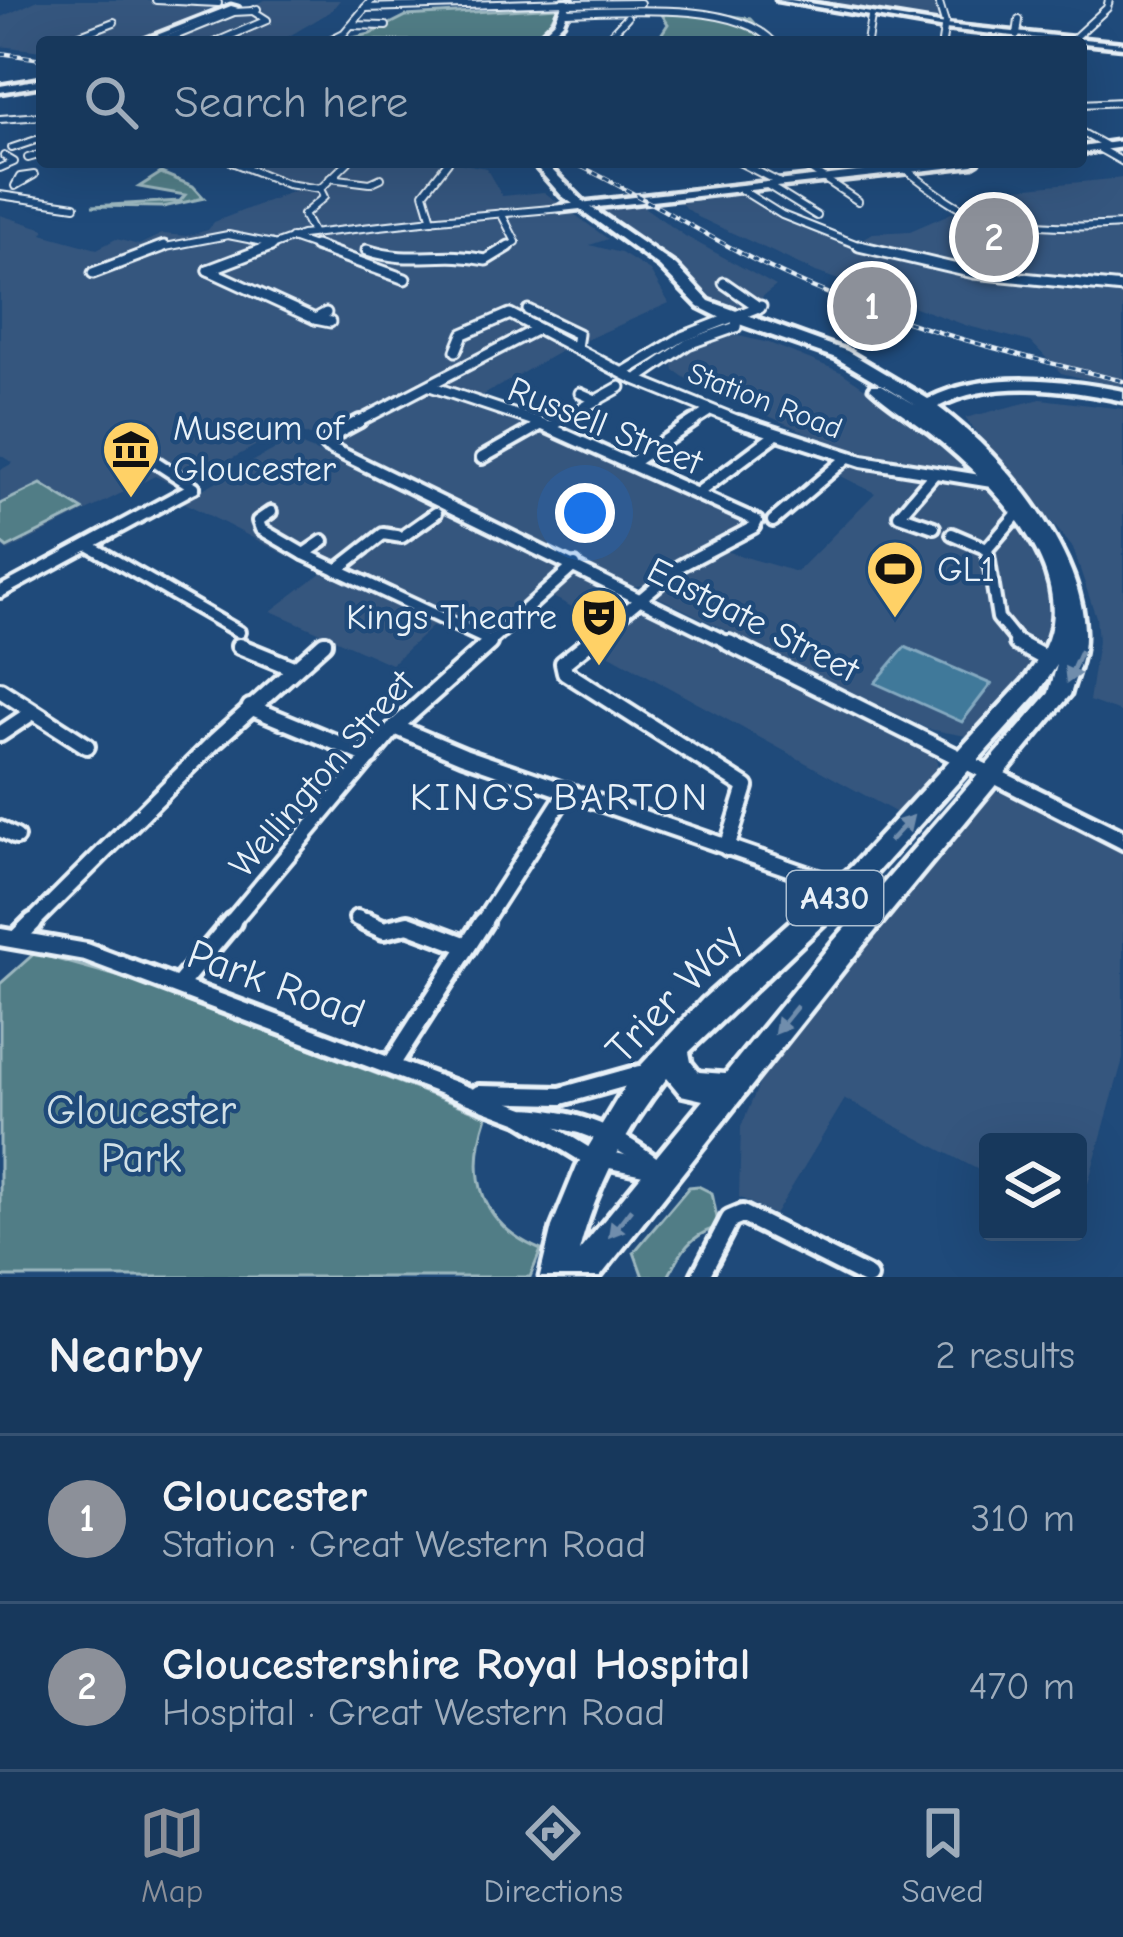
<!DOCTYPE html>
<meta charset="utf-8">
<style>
body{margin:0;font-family:"Comic Neue",sans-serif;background:#203f62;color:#f1f3f6}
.controls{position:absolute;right:36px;bottom:36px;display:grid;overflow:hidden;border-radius:12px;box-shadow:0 12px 48px #0002}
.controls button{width:108px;height:108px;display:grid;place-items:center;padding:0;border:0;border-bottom:3px solid #365272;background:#17385c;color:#f1f3f6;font:60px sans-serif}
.you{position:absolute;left:585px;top:513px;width:42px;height:42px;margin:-30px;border:9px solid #fff;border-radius:50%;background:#1a73e8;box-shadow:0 0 0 18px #1a73e833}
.badge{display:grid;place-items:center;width:78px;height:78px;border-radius:50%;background:#8c9099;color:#fff;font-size:39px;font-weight:700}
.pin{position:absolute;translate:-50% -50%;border:6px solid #fff;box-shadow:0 3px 12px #0006}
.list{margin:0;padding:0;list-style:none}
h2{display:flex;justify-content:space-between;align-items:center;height:156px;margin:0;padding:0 48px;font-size:51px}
h2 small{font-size:39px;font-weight:400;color:#9eacbb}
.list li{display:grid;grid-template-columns:78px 1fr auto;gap:36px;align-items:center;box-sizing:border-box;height:168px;padding:0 48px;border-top:3px solid #365272}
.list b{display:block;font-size:45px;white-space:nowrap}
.list p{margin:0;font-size:39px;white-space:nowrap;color:#9eacbb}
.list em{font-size:39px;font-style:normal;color:#9eacbb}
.icon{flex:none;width:66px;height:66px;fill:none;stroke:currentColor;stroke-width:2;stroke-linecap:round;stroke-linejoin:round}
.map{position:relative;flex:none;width:1123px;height:1277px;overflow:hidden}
.search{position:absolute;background:#17385c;box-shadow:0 12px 48px #0002;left:36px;right:36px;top:36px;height:132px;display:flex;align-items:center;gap:30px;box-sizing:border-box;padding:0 42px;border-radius:12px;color:#9eacbb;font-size:45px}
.sheet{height:492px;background:#17385c}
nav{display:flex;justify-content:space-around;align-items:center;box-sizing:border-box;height:168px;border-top:3px solid #365272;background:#17385c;font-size:33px;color:#9eacbb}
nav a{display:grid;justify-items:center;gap:6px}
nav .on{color:#8c9099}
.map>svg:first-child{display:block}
.built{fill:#35567e}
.green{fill:#517d86;stroke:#9cb7bf;stroke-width:3}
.water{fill:#41799a;stroke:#84a9c0;stroke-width:3}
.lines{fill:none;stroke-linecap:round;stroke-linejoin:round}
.minor-far4-casing{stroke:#e8f1f8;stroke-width:10}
.minor-far3-casing{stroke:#e8f1f8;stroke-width:15}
.minor-far2-casing{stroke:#e8f1f8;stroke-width:18}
.minor-far1-casing{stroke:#e8f1f8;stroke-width:22}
.minor-casing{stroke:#e8f1f8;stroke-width:26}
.tertiary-casing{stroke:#e8f1f8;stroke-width:9}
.secondary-casing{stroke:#e8f1f8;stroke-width:9}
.primary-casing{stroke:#e8f1f8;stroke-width:9}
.minor-far4{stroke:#1f4a7a;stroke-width:6}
.minor-far3{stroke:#1f4a7a;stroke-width:9}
.minor-far2{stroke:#1f4a7a;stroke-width:10}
.minor-far1{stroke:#1f4a7a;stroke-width:14}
.minor{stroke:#1f4a7a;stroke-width:16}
.tertiary{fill:#1f4a7a;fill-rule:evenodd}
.secondary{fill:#1f4a7a;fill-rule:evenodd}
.primary{fill:#1f4a7a;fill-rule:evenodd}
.rail-casing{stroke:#e8f1f8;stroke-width:4.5}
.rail{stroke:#1f4a7a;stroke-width:3;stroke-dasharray:6;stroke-linecap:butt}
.oneway{fill:#6f8dac}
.labels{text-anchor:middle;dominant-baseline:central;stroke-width:9;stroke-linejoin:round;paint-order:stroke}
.far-street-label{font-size:30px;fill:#e8f1f8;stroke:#1f4a7a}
.shield{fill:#1f4a7a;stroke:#acbfd2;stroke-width:3}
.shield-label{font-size:33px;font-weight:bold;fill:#e8f1f8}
.street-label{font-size:36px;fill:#e8f1f8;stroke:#1f4a7a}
.poi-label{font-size:36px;fill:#e8f1f8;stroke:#1f4a7a;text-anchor:start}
.neighbourhood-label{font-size:39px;letter-spacing:3px;fill:#e8f1f8;stroke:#1f4a7a}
.near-street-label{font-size:42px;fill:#e8f1f8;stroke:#1f4a7a}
.near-park-label{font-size:42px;fill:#d1e0e7;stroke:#1f4a7a}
</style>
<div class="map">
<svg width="1123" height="1277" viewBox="0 0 1123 1277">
<rect width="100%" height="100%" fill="#1f4a7a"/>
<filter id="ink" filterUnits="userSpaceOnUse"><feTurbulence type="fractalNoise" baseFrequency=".00833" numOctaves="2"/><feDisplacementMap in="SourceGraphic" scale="24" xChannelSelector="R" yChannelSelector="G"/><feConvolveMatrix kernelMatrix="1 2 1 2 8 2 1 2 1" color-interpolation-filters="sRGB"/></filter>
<g filter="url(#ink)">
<g class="built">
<path d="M38,0H217L204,13L129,42H42V51L0,46V18Z"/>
<path d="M265,0H340L330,12L279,42H156Z"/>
<path d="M793,0H934L941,25L879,16Z"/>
<path d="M239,162H453L486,168L502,196L544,192L608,239L590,245L621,253L650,271L669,303L559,352L480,397L434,392L569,440L747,524L705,543L645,585L629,587L336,447L324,437L290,432L273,436L179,488L155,476L8,551L0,546V470L13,463L0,455V215L45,229L42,234L97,249L116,239L139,245L162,234L186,236L208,230L214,222L304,187Z"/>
<path d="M1123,178V388L1061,373L1031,342L968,326L816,272L698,217L675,199L735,192L855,250L854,244L873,233L910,231L1007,189Z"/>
<path d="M634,200L685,236L776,286L762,297L761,306L737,318L712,309L686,283L576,206Z"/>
<path d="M730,334L769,343L841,372L912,419L973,473L948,469L946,464L888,460L846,450L691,382L674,370L672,360L688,349Z"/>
<path d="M1041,399L1123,409V713L1089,701L1098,641L1096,617L1073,548L965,418Z"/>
<path d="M290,441L416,493L562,567L561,571L474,643L433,626L391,664L271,611L321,573L181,501Z"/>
<path d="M854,462L989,489L1023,527L1050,576L1055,618L1050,638L1027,674L981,726L966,736L928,729L656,596L670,580L718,549L797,572L875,493L841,476Z"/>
<path d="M572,573L934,751L938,767L897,813L590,644L605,624L549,595Z"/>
<path d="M994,792L1017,794L1123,848V1059L1078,1219V1142H988V1175L845,1099L775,1215L739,1197L741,1127L763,1075L885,919Z"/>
</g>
<g class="green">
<path d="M558,7L549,24L528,42L344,40L370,34L406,16Z"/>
<path d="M707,12L751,19L770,40L659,38L668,24L661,13Z"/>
<path d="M161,173L193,186L204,198L163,207L92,206L180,201L185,195L139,187Z"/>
<path d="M41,484L83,510L7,548L0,542V504Z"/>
<path d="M35,953L131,980L487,1116C467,1175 479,1224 541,1250L530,1277H0V984Z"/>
<path d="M698,1186L712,1193L718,1223L715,1228C688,1237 681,1253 668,1277H643L634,1252L689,1187Z"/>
</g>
<path class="water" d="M905,647L991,684L962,722L875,683Z"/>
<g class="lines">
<defs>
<g id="minor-far4">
<path d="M156,0L218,3"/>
<path d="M938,0L945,23L942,42"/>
<path d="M566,4L640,3"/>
<path d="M365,8L567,2"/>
<path d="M563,12C618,11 735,0 773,42"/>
<path d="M351,25L386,26"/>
<path d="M1017,35L1019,20"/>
<path d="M75,37L114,22"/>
<path d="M160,42L234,12L253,11"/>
<path d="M216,42L267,20L253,11L257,9"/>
<path d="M326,42L344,33L372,0"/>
<path d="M604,42L627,17"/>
<path d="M867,42L871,17"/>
<path d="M1070,42L1107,8L1109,0"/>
<path d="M1081,104L1123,102"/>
<path d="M0,119L42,116"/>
<path d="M1081,132L1106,146"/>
<path d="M12,148L42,138"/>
<path d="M1098,148L1123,162"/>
<path d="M28,158L42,154"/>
<path d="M232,162L287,184L320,189"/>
<path d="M739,162L780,183"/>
<path d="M799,162L858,201"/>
<path d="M0,168L14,162L4,156"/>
<path d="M905,169C923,182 941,198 961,208C1000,228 1079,228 1123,225"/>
<path d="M34,175L15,186L20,177Z"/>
<path d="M330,178L370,183L381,178"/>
<path d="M767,185L817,216"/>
<path d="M740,189L782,215L868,249"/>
<path d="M0,195L75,206"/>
<path d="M501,213L516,242L504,249"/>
<path d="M427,220L562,208"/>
<path d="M432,220L424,193L448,162"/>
<path d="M312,232L303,215L324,197L320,189L348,162"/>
<path d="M291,238L323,249"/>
<path d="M155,249L228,235L273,244"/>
<path d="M263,249L302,235L432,220"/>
</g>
<g id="minor-far3">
<path d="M315,246L405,279"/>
<path d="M859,246L974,273L1123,288"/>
<path d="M367,250C412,265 440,250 486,260L509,246"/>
<path d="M208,270L271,246"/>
<path d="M208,270L315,319"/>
<path d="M93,273L164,246"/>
<path d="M724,283L760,308"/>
<path d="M528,310L578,334L576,347"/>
<path d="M326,313L315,319L330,322"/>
<path d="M456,351L463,334L510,314L630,377L746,424"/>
<path d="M626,371L682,337L761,306"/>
<path d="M640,377L688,344L736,327L737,318"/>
<path d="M430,386L543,424"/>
<path d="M580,393L598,401"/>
<path d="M354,424L537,329"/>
<path d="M554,424L620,387"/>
<path d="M689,424L708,412"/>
</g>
<g id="minor-far2">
<path d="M360,421L332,436L326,446L735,646"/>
<path d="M534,421L757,521L754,527L680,566L584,646"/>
<path d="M738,421L862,461L998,483"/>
<path d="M550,427L560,421"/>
<path d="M131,446L194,487"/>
<path d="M482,458L542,424"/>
<path d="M632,463L694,421"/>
<path d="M934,474L899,515L934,527"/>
<path d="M699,492L774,436"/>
<path d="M271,512L258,521L261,529L304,554"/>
<path d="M1019,512L987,549L998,618L1021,646"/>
<path d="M773,521L848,457"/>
<path d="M952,534L987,549"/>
<path d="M323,541L304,554L490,641"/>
<path d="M88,545L239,632"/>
<path d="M337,570L383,534L402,537L436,513"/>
<path d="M0,592L194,487"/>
<path d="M321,646L326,641"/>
<path d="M485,646L575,565"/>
</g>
<g id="minor-far1">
<path d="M588,643L563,663L565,672L746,787L727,848"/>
<path d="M729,643L962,759"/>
<path d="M1017,643L1050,661"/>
<path d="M239,646L293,668"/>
<path d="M0,690L87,746"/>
<path d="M250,707L371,757"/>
<path d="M395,727L464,756L846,888"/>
<path d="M0,734L33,712"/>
<path d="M0,829L16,837"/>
<path d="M357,918L373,925"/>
<path d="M30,925L215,741L324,643"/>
<path d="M229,925L395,727L489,643"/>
<path d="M403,925H411"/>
<path d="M481,925L566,793"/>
</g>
<g id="minor">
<path d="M366,922L384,930L408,924L467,946"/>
<path d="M0,937L86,952L523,1116C579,1118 617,1136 660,1170"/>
<path d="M16,939L33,922"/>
<path d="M179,985L232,922"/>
<path d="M391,1065L483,922"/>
<path d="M479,1094L561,1096L640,1074"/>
<path d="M524,1117L586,1155L658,1170"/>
<path d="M700,1277L730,1219L742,1214L868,1277"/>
</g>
<path id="tertiary" d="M777,0H791L945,25L1123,43V47L945,29Z"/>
<g id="secondary">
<path d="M1123,141V147L1081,153V147Z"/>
<path d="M946,162H978L973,165L562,211L557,208L562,205Z"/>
<path d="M962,752L1123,831V849L955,764L952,759L955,754Z"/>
</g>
<g id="primary">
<path d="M564,0H572L563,22L543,42H533L555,21Z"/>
<path d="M231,6L238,8L152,42H139Z"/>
<path d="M42,79V85L0,92V86Z"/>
<path d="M532,162H544L586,204L676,266L709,301L847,351L928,399C986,370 1061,379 1123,391V401C1066,389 992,378 938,407C1004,456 1095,561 1083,650C1081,665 1074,680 1070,695L852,959L600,1277H540L552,1227L577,1166L631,1076L703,999L852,866L1023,681C1036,664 1049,645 1052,623C1062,549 982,475 930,433C910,418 888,405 870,388L872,385H884L916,405L836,358L719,317L699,307L660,267L562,196ZM1057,665L1049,693L832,943L725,1074L699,1072L691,1062L689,1052L870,880L1039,692ZM667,1078L681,1095L703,1100L579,1251C596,1187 626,1130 667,1078Z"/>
</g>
</defs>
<use href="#minor-far4" class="minor-far4-casing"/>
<use href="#minor-far3" class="minor-far3-casing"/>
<use href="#minor-far2" class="minor-far2-casing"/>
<use href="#minor-far1" class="minor-far1-casing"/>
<use href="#minor" class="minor-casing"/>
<use href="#tertiary" class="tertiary-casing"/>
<use href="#secondary" class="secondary-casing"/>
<use href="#primary" class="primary-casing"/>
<use href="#minor-far4" class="minor-far4"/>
<use href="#minor-far3" class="minor-far3"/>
<use href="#minor-far2" class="minor-far2"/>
<use href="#minor-far1" class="minor-far1"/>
<use href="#minor" class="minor"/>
<use href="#tertiary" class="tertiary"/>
<use href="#secondary" class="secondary"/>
<use href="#primary" class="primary"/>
<defs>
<g id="rail">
<path d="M0,53L42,59"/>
<path d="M572,162C652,200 726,250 807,285C909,328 1016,355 1123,381"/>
</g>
</defs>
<use href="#rail" class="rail-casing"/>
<use href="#rail" class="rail"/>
</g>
<defs><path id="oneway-solid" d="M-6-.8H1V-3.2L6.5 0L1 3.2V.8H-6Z" transform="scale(3)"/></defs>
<g class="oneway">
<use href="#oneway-solid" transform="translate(1074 667) rotate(114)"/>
<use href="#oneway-solid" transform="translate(901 829) rotate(-47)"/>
<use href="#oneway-solid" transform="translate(786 1020) rotate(129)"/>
<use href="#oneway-solid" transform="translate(620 1223) rotate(128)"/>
</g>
</g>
<defs>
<symbol id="museum-pin" viewBox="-11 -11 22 30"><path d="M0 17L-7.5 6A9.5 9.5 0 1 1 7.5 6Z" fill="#ffd166" stroke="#1f4a7a"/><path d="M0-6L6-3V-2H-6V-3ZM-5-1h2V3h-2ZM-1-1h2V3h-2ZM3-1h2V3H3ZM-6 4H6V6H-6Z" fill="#111"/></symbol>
<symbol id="stadium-pin" viewBox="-11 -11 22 30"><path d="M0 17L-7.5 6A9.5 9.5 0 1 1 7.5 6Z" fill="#ffd166" stroke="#1f4a7a"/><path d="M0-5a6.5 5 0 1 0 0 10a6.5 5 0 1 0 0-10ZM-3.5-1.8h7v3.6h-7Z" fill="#111"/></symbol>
<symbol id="theatre-pin" viewBox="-11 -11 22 30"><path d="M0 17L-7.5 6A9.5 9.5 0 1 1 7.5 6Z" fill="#ffd166" stroke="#1f4a7a"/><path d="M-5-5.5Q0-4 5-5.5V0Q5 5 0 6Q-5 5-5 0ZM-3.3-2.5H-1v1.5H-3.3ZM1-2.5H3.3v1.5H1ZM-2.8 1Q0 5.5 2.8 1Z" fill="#111"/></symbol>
</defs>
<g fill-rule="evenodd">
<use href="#museum-pin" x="98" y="416" width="66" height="90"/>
<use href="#stadium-pin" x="862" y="536" width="66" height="90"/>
<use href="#theatre-pin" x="566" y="584" width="66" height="90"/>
</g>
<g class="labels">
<g class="far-street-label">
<text transform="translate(765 401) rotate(21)">Station Road</text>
</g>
<rect class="shield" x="787" y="871" width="96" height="54" rx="9"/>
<g class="shield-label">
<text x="835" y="898">A430</text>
</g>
<g class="street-label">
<text transform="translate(605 426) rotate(22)">Russell Street</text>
<text transform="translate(753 620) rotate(27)">Eastgate Street</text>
<text transform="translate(322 774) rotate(-49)">Wellington Street</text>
</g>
<g class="poi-label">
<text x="173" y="428">Museum of<tspan x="173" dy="41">Gloucester</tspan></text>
<text x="937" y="569">GL1</text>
<text x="557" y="617" text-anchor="end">Kings Theatre</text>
</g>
<g class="neighbourhood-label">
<text x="560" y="797">KINGS BARTON</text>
</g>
<g class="near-street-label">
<text transform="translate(276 984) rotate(20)">Park Road</text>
<text transform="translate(674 994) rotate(-46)">Trier Way</text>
</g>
<g class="near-park-label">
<text x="141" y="1110">Gloucester<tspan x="141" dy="48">Park</tspan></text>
</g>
</g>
</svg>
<div class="controls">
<button><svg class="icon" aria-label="layers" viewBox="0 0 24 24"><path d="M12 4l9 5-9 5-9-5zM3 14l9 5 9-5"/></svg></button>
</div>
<div class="you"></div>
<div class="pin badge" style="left:872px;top:306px">1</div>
<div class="pin badge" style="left:994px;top:237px">2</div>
<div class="search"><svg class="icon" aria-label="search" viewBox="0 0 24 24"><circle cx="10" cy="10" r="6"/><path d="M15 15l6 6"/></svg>Search here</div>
</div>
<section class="sheet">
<h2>Nearby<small>2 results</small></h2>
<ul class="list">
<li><span class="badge">1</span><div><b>Gloucester</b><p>Station · Great Western Road</p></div><em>310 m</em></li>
<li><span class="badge">2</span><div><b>Gloucestershire Royal Hospital</b><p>Hospital · Great Western Road</p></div><em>470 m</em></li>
</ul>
</section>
<nav>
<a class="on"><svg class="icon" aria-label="map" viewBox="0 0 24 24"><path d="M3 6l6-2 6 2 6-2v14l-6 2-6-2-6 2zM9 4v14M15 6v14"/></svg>Map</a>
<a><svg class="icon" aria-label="directions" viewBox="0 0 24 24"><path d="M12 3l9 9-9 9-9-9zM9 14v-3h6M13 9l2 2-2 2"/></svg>Directions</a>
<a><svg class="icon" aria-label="saved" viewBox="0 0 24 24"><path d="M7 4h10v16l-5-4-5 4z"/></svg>Saved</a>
</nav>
